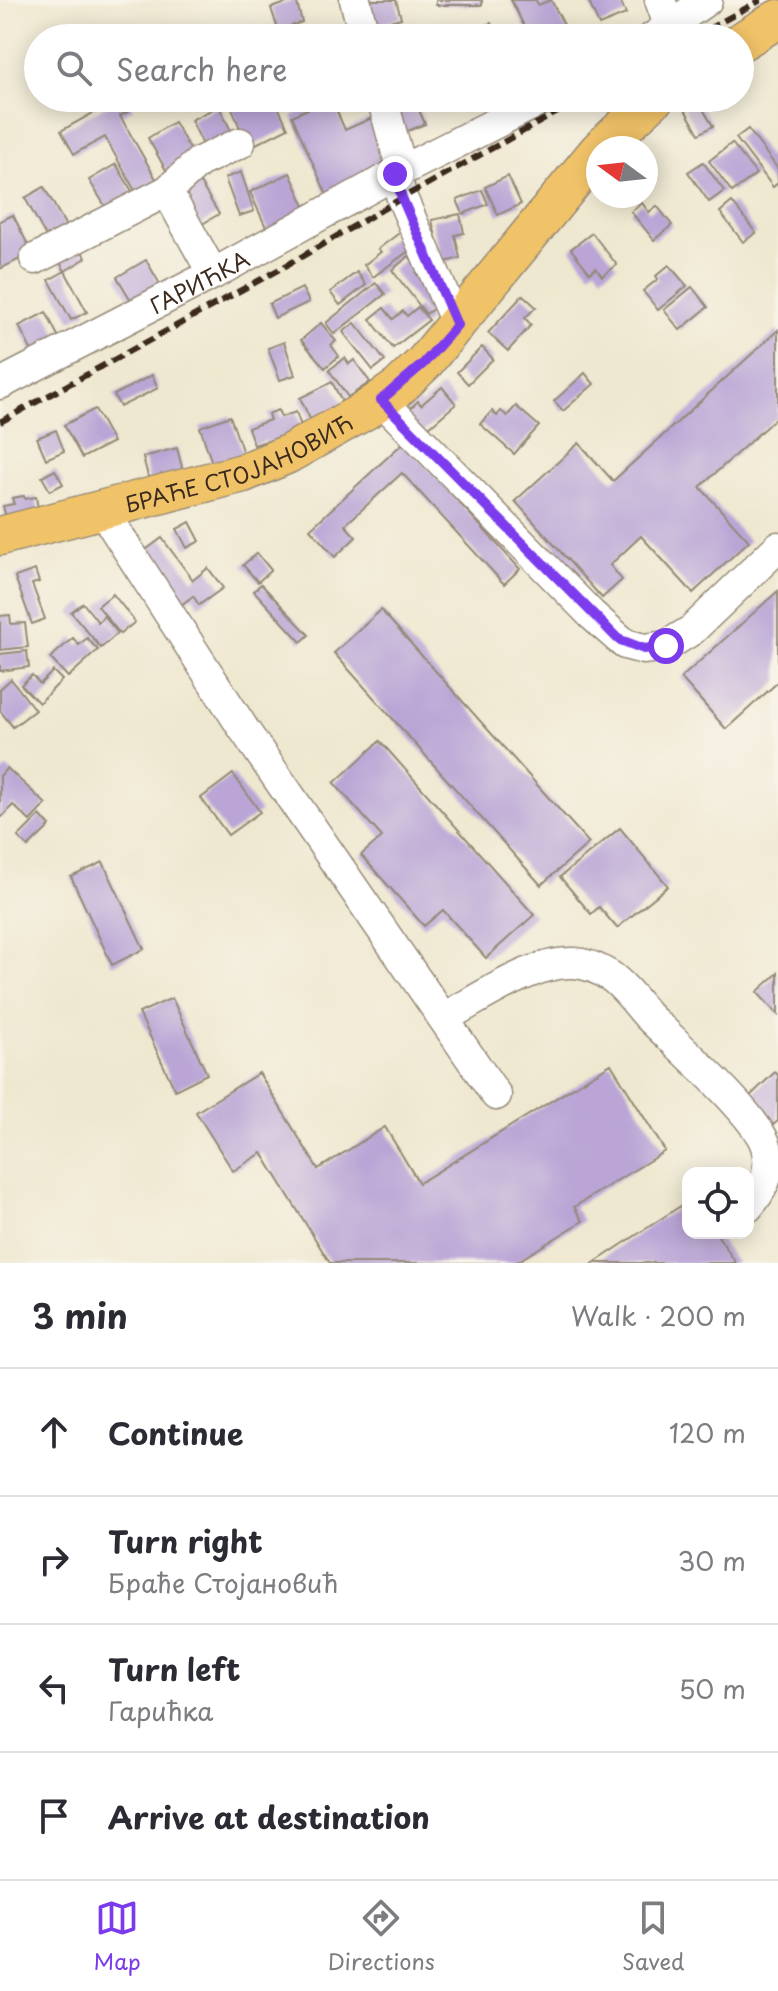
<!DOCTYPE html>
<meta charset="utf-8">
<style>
body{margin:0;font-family:"Playpen Sans",sans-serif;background:#f7f7f7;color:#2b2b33}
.controls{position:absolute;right:24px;bottom:24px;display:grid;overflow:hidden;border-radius:16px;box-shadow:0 4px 20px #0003}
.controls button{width:72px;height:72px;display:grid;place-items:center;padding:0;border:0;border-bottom:2px solid #e1e1e2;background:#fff;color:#2b2b33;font:40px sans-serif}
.compass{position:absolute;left:586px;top:136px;width:72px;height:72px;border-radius:50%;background:#fff;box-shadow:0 4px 20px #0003;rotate:285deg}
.stop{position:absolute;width:24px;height:24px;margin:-18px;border:6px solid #7c3aed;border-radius:50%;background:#fff}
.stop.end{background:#7c3aed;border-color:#fff;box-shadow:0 2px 8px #0008}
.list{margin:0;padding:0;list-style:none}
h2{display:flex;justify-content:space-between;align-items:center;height:104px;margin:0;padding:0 32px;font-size:34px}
h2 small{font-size:26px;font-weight:400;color:#7c7c81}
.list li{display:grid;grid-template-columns:52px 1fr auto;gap:24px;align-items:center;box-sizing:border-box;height:128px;padding:0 32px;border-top:2px solid #e1e1e2}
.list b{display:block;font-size:30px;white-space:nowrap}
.list p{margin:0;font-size:26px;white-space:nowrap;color:#7c7c81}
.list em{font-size:26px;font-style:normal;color:#7c7c81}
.icon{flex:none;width:44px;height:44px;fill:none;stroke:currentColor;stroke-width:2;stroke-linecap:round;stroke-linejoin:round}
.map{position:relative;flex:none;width:778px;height:1263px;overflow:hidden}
.search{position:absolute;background:#fff;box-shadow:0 4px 20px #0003;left:24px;right:24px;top:24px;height:88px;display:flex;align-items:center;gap:20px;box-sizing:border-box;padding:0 28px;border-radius:44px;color:#7c7c81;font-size:30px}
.sheet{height:616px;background:#fff}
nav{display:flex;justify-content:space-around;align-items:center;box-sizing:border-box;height:112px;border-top:2px solid #e1e1e2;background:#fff;font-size:22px;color:#7c7c81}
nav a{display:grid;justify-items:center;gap:4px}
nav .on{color:#7c3aed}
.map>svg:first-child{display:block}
.building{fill:#baa5d6}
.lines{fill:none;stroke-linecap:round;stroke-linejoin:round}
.minor-casing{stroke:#958977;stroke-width:33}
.major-casing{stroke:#958977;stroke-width:41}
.minor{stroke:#fff;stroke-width:30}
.major{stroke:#f1c369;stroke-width:38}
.rail{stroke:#3b2a1e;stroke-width:6;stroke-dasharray:12 6;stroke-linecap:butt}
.route{stroke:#7c3aed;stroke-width:10}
.labels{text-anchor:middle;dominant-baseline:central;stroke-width:6;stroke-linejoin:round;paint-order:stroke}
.street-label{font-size:22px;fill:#3b2a1e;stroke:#f7f3e8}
</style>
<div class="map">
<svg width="778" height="1263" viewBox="0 0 778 1263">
<rect width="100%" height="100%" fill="#f7f3e8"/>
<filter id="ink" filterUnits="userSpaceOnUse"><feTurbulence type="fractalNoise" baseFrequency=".0125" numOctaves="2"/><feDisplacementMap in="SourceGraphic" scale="16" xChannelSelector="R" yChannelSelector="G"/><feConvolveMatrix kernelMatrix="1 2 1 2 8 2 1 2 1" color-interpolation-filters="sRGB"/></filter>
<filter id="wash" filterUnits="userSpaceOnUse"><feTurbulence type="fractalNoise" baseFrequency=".006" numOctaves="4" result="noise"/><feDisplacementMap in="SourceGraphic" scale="32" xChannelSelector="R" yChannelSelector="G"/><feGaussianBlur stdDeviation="1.8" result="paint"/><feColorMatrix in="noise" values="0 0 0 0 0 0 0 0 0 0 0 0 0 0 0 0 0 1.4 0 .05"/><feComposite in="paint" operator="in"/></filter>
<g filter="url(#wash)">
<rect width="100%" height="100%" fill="#efe8d0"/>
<g id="blocks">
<g class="building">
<path d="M296,0L302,22L278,30L271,8Z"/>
<path d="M362,0H396L401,18L369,27Z"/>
<rect x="436" y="0" width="46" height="5"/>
<path d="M511,0H536L538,5L551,0L571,38H530Z"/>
<path d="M588,0H620L626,14L599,25Z"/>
<path d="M491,23L496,38H451Z"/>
<path d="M303,27L306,38H278L277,35Z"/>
<path d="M120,98H127L133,109L120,116L160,186L139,198L105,137L74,154L61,131Z"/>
<path d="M228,98H261L263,101L274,98L288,128L248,148Z"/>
<path d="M331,98L345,130L374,117L397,170L329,200L292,116Z"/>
<path d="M396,98H414L425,124L400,134Z"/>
<path d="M697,99L713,126L699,134L684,108Z"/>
<path d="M219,106L236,141L208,155L191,120Z"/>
<path d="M174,122L194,156L167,172L148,138Z"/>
<path d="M748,129L778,169V183L773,187L736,138Z"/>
<path d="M732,143L756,174L732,192L709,161Z"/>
<path d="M703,162L724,191L709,202L688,172Z"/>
<path d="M116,164L136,198L110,214L89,180Z"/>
<path d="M241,172L254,211L239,216L225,178Z"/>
<path d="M290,173L309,215L269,234L250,192Z"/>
<path d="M508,176L521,204L498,215L485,187Z"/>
<path d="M199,181L219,214L192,230L173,197Z"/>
<path d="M44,187L71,235L51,246L25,198Z"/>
<path d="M482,190L488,204L463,214L457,200Z"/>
<path d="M732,202L756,233L743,242L720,212Z"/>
<path d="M642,203L649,212L657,206L672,225L654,240L631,212Z"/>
<path d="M460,214L464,233L455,235L460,258L442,263L432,220Z"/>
<path d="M13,215L32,253L0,269V221Z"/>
<path d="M402,231L414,247L373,277L364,265L381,252L378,249Z"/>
<path d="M592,233L617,265L602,276L596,268L590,273L571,249Z"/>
<path d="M78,246L86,258L65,271L87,312L71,320L49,280L65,271L57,258Z"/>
<path d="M409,256L419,270L416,273L440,304L426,314L392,270Z"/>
<path d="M146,260L164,291L135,307L117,277Z"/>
<path d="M669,265L687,286L658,310L643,291L658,279L656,276Z"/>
<path d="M357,272L366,285L340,305L330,292Z"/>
<path d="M376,283L385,294L334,334L326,323Z"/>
<path d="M692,287L708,307L680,330L664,310Z"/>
<path d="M302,288L309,302L275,318L269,304Z"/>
<path d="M523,295L536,307L525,318L531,325L508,351L488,333Z"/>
<path d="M418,307L429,320L393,348L370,319L384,308L393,319L403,311L407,316Z"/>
<path d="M46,312L60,340L33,354L19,326Z"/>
<path d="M321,323L336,341L331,345L339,356L325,368L301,340Z"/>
<path d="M355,323L385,361L373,370L343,332Z"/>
<path d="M778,330V416L700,487L749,541L693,593L641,536L610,565L622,580L602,598L515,501L579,443L613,481Z"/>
<path d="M284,342L295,375L280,380L268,348Z"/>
<path d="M482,347L493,359L468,384L457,372Z"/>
<path d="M345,358L349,364L354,360L370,382L348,397L329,370Z"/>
<path d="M585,373L594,384L563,411L554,401Z"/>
<path d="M152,375L158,388L120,407L114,395Z"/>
<path d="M332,382L344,406L311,421L300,398Z"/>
<path d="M442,387L456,404L421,434L404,414L418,401L421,405Z"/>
<path d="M516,406L539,426L514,454L480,424L492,411L497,416L501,411L507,416Z"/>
<path d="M95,409L113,442L82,458L64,425Z"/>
<path d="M278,410L281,417L296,412L303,432L267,445L266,441L254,445L248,428L270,420L268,414Z"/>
<path d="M230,416L243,453L212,463L200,427Z"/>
<path d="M56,430L64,451L46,459L37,438Z"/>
<path d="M404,442L520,569L504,584L402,473L345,525L356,537L335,557L310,529Z"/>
<path d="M177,448L184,475L150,484L143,457Z"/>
<path d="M55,470L63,484L50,491L42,477Z"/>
<path d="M24,496L25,499L36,497L39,514L7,522L3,506L14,504L12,498Z"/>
<path d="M190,522L200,541L187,548L177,529Z"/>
<path d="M162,538L193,580L208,568L223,588L199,605L193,596L181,605L143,552Z"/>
<path d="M257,553L271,570L258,582L243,565Z"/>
<path d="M35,570L39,582L32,584L45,619L32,624L15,577Z"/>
<path d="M261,584L309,635L301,642L254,591Z"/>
<path d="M778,591V682L726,729L681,678Z"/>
<path d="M113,594L135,622L120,634L98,606Z"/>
<path d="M83,603L98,622L104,616L118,633L101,648L71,612Z"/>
<path d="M381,610L589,843L541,885L334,653Z"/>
<path d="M10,615L11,624L25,623L28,647L0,650V616Z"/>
<path d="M73,638L79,645L87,638L98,650L68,677L50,658Z"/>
<path d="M27,651L29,667L0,671V654Z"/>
<path d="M53,671L62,680L39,703L21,685L32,675L40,684Z"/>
<path d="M11,679L35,710L13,727L0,711V689Z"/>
<path d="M380,741L534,915L486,958L443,910L424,926L361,855L382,837L334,783Z"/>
<path d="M7,768L46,804L30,821L13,805L0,819V776Z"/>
<path d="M233,774L260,812L228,835L201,798Z"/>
<path d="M40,815L50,826L28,847L18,837Z"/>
<path d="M620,828L668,886L617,928L599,907L591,914L560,877Z"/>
<path d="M103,862L144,949L112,965L71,877Z"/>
<path d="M778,973V1015L757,992Z"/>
<path d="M172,998L207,1074L175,1090L139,1013Z"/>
<path d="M611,1064L665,1151L574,1207L583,1221L515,1263H330L262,1153L233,1171L196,1112L259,1073L318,1169L385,1127L419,1183Z"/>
<path d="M775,1072L778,1075V1121L773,1125L748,1098Z"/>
<path d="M688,1201V1233H716L736,1263H594Z"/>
</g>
</g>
</g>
<g filter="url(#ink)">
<use href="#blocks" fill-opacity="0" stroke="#958977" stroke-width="2"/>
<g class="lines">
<defs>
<g id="minor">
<path d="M355,0L365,38"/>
<path d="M660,0L670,28"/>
<path d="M652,38L707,0"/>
<path d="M382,98L402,171"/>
<path d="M395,174L545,98"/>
<path d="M167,191L213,274"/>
<path d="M35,259L167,191L199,162L240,143"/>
<path id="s1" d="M0,384L213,274L395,174L402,198L457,325"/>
<path d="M381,400L592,615L625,644L644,649L666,646L692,630L778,547"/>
<path d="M103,511L243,728L496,1095"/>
<path d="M443,1018C478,1000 530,963 570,963C584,962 599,969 610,976C625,986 636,1003 648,1016C674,1042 757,1115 766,1146C773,1170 764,1189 748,1207"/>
</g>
<g id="major">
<path d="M740,42L778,19"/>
<path d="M601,148L655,98"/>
<path id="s2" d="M0,536L243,473L288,454L366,410L399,387L424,363L598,151"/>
</g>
</defs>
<use href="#minor" class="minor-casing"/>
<use href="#major" class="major-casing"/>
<use href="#minor" class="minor"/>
<use href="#major" class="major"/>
<g class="rail">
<path d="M692,38L761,0"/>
<path d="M0,422L289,264L402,198L583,98"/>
</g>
</g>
</g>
<g class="lines" filter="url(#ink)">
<path class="route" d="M395,174L402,198L457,325L424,363L381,400L618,639L644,649L666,646"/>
</g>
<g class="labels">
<g class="street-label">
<text stroke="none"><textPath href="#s1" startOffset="224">ГАРИЋКА</textPath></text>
<text stroke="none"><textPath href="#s2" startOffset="250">БРАЋЕ СТОЈАНОВИЋ</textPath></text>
</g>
</g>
</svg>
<div class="controls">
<button><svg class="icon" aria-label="locate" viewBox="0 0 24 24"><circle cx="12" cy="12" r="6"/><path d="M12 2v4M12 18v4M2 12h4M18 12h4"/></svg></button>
</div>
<svg class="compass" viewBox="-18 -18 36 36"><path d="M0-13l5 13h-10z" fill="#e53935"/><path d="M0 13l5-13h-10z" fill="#7c7c81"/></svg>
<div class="stop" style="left:666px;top:646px"></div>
<div class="stop end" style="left:395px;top:174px"></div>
<div class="search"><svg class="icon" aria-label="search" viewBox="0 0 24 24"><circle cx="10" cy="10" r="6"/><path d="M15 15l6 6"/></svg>Search here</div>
</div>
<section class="sheet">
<h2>3 min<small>Walk · 200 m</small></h2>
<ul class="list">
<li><svg class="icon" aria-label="ahead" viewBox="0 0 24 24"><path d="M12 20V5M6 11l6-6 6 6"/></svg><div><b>Continue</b></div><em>120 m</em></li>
<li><svg class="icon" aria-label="right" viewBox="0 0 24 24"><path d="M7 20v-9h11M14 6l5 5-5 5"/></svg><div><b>Turn right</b><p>Браће Стојановић</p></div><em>30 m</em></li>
<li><svg class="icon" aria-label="left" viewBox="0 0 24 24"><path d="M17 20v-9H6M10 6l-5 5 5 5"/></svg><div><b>Turn left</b><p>Гарићка</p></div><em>50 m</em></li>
<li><svg class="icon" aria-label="arrive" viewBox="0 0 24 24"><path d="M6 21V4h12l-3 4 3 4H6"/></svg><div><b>Arrive at destination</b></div></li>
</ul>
</section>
<nav>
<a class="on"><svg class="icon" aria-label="map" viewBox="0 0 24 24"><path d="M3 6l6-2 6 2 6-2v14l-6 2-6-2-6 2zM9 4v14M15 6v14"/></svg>Map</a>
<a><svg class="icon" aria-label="directions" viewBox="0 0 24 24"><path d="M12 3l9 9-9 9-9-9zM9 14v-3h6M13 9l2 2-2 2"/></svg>Directions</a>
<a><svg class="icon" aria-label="saved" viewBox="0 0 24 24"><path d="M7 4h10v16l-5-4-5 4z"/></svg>Saved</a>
</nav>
